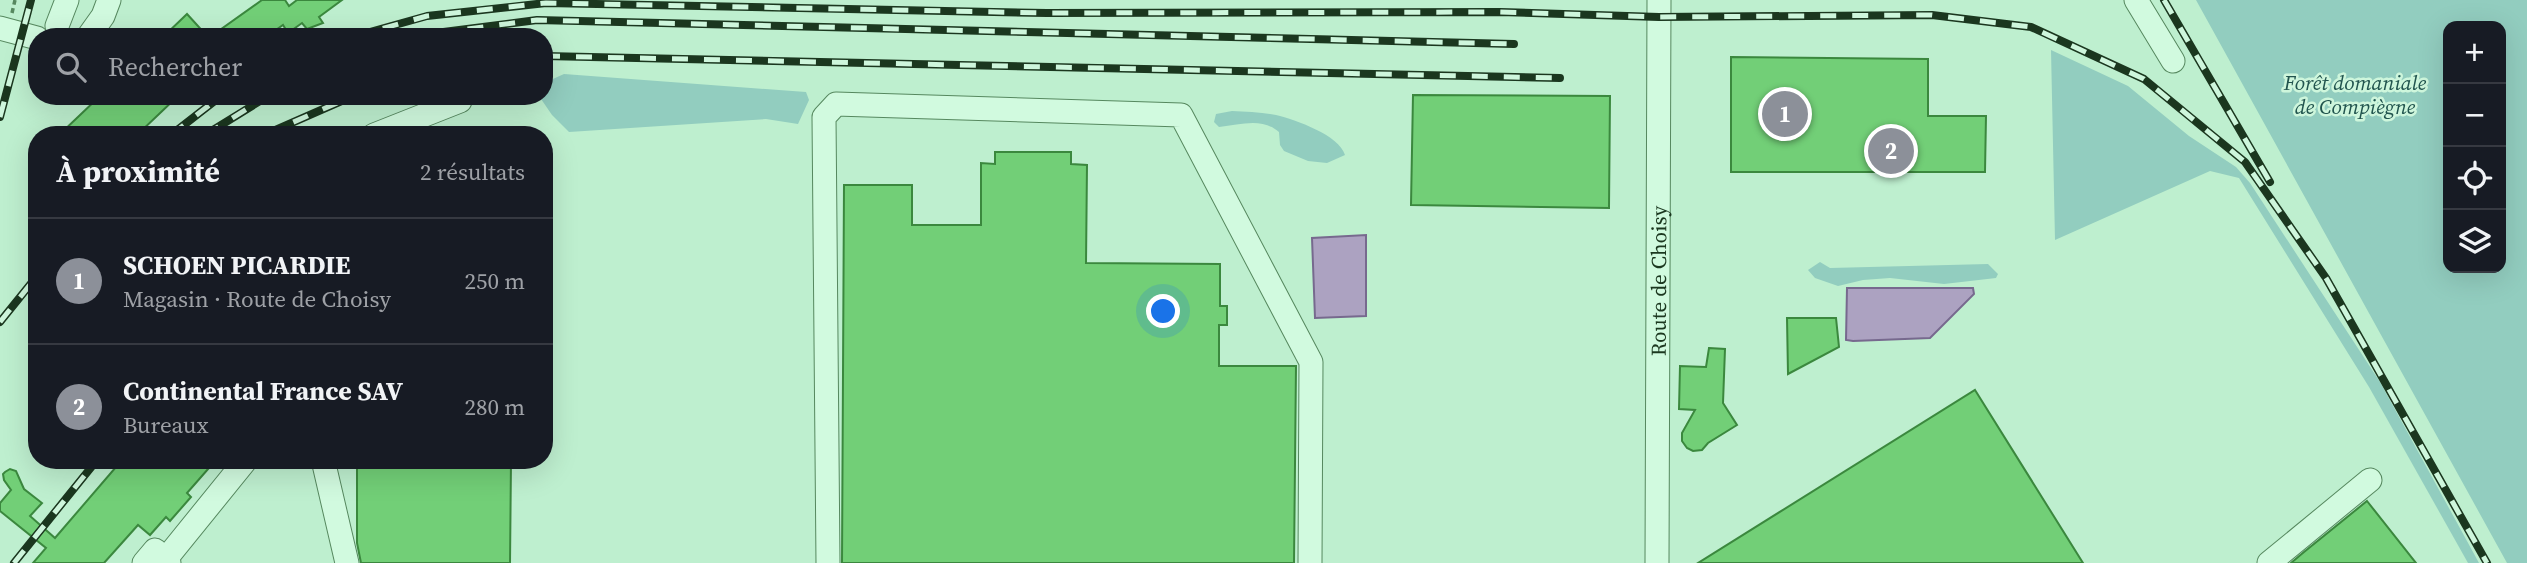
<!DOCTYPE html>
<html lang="fr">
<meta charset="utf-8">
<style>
body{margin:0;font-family:"Source Serif 4",serif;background:#20242c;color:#f1f3f6}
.controls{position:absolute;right:21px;top:21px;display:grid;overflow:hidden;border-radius:14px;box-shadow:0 7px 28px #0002}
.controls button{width:63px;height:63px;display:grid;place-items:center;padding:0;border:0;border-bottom:2px solid #363941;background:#171b24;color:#f1f3f6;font:35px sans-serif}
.you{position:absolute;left:1164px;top:312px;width:24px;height:24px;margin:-18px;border:5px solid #fff;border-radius:50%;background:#1a73e8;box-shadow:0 0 0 10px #1a73e833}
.badge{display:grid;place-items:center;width:46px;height:46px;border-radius:50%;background:#8c9099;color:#fff;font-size:23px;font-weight:700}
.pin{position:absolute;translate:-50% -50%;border:4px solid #fff;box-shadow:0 2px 7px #0006}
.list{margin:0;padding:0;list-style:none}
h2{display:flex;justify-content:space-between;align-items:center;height:91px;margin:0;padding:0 28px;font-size:30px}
h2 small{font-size:23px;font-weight:400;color:#9ea1a6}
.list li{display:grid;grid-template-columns:46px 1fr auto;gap:21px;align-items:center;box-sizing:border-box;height:126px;padding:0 28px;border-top:2px solid #363941}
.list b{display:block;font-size:26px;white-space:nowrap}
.list p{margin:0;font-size:23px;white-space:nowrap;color:#9ea1a6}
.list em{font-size:23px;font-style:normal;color:#9ea1a6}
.icon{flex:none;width:38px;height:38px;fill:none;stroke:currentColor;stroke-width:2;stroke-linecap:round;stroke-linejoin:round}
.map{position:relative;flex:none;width:2527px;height:563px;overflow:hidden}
.search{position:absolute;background:#171b24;box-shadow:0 7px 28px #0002;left:28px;top:28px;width:525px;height:77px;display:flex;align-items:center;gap:18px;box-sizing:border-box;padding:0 24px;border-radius:28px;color:#9ea1a6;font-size:26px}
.panel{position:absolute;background:#171b24;box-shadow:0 7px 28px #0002;left:28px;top:126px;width:525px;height:343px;border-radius:28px}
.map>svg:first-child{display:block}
.green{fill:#92cdbf;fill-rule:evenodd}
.water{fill:#aca2c1;stroke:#77698e;stroke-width:2}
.building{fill:#72cf77;stroke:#3b883e;stroke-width:2}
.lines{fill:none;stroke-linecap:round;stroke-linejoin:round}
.minor-casing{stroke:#56885f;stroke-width:25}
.path{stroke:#56885f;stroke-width:3.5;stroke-dasharray:5 3.5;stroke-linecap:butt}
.minor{stroke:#d1fadf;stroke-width:23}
.rail-casing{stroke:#1b371f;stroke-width:8}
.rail{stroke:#cef6dc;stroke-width:5;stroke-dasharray:16;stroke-linecap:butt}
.labels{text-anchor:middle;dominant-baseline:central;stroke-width:5;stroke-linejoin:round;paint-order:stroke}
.park-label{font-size:21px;font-style:italic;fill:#21544e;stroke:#cef6dc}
.street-label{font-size:21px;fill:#1b371f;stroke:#cef6dc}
</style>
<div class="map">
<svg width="2527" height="563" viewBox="0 0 2527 563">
<rect width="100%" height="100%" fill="#beefcf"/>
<g class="green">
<path d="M2196,0H2527V563H2507ZM2448,26H2501V268H2448Z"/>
<path d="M2051,50L2128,86L2189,136L2236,167L2250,183L2380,382L2479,563H2468L2369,387L2239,178L2210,171L2055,240Z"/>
<path d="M564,74L806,92L809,100L798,124L766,119L569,132L552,115L539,96H544V83Z"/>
<path d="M1232,111C1246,112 1262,112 1276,115C1296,120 1339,135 1345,155L1327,163L1308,161L1284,151L1280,145L1279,132C1261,117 1241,125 1219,127L1214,122L1216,114Z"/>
<path d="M1820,262L1830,268L1988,264L1998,274L1996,278L1944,284L1890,278L1863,280L1838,286L1815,278L1808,270Z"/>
</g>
<g class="water">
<path d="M1366,235V316L1315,318L1312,238Z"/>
<path d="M1847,288H1973L1974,294L1930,338L1853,341L1846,340Z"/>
</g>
<g class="building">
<path d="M262,0H285L289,6L297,0H342L319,17L323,23L307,29L302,23L288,33L283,25L266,37H210Z"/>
<path d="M187,14L208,37H163Z"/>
<path d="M1731,57L1928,59V116H1986L1985,172H1731Z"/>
<path d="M1413,95L1610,96L1609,208L1411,205Z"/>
<path d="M100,96H178L137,135H59Z"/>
<path d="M995,152H1071V164L1087,165L1086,263L1220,264V306H1227V325H1219V366H1296L1294,563H842L844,185H912V225H981V163L995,164Z"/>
<path d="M1787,318H1836L1839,347L1788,374Z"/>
<path d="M1709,348L1725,349L1723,403L1737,425L1708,443L1702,450L1693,451L1687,448L1682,441V433L1695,410L1679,409L1680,366L1706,367Z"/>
<path d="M1975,390L2083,563H1698Z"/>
<path d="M122,460H216L187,493L191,497L170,521L166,517L150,535L138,525L104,563H33L46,548L0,511V503L11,490L4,480L3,474L5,472L10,469L16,471L24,489L42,503L30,516L55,538Z"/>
<path d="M357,460H511L510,563H361L357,543Z"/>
<path d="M2367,501L2416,563H2291L2304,552Z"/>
</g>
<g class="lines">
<defs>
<g id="minor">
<path d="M2136,0L2173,61"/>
<path d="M57,26L67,0"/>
<path d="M0,28L37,38"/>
<path d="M88,37L103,16L109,0"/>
<path d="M374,135L460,101"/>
<path d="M323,460L347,563"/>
<path d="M165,560L246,460"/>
<path d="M144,563L155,550L169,563"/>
<path d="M828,563L824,117L836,104L1181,115L1311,362L1310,563"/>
<path id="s1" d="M1657,563L1659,0"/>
<path d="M2269,563L2370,480"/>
</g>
</defs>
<use href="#minor" class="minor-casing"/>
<path class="path" d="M12,13L15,0"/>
<use href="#minor" class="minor"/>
<defs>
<g id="rail">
<path d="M2164,0L2270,182"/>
<path d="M352,37L427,16L546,3L1047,13L1500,12L1659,17L1932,15L2031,27L2144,79L2245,162L2326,278L2487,563"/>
<path d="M404,37L537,20L1514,44"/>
<path d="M544,56L1560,78"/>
<path d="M0,117L31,0"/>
<path d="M171,135L221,96"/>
<path d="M205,135L268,96"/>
<path d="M264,135L353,96"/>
<path d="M0,322L37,276"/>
<path d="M14,563L93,465"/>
</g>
</defs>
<use href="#rail" class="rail-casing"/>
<use href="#rail" class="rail"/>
</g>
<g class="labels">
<g class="park-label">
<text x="2355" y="82">Forêt domaniale<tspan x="2355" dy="24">de Compiègne</tspan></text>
</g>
<g class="street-label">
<text stroke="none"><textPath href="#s1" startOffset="282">Route de Choisy</textPath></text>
</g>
</g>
</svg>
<div class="controls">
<button>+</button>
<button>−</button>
<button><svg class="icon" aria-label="locate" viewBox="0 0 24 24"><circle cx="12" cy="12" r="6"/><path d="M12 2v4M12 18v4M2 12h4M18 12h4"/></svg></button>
<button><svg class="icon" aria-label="layers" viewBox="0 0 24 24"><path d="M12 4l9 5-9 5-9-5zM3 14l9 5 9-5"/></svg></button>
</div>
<div class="you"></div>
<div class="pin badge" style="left:1785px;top:114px">1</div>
<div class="pin badge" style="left:1891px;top:151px">2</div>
<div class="search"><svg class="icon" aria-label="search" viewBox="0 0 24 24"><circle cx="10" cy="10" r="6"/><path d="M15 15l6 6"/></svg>Rechercher</div>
<section class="panel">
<h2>À proximité<small>2 résultats</small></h2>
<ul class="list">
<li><span class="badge">1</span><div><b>SCHOEN PICARDIE</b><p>Magasin · Route de Choisy</p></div><em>250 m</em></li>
<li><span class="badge">2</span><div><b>Continental France SAV</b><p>Bureaux</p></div><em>280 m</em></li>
</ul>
</section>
</div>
